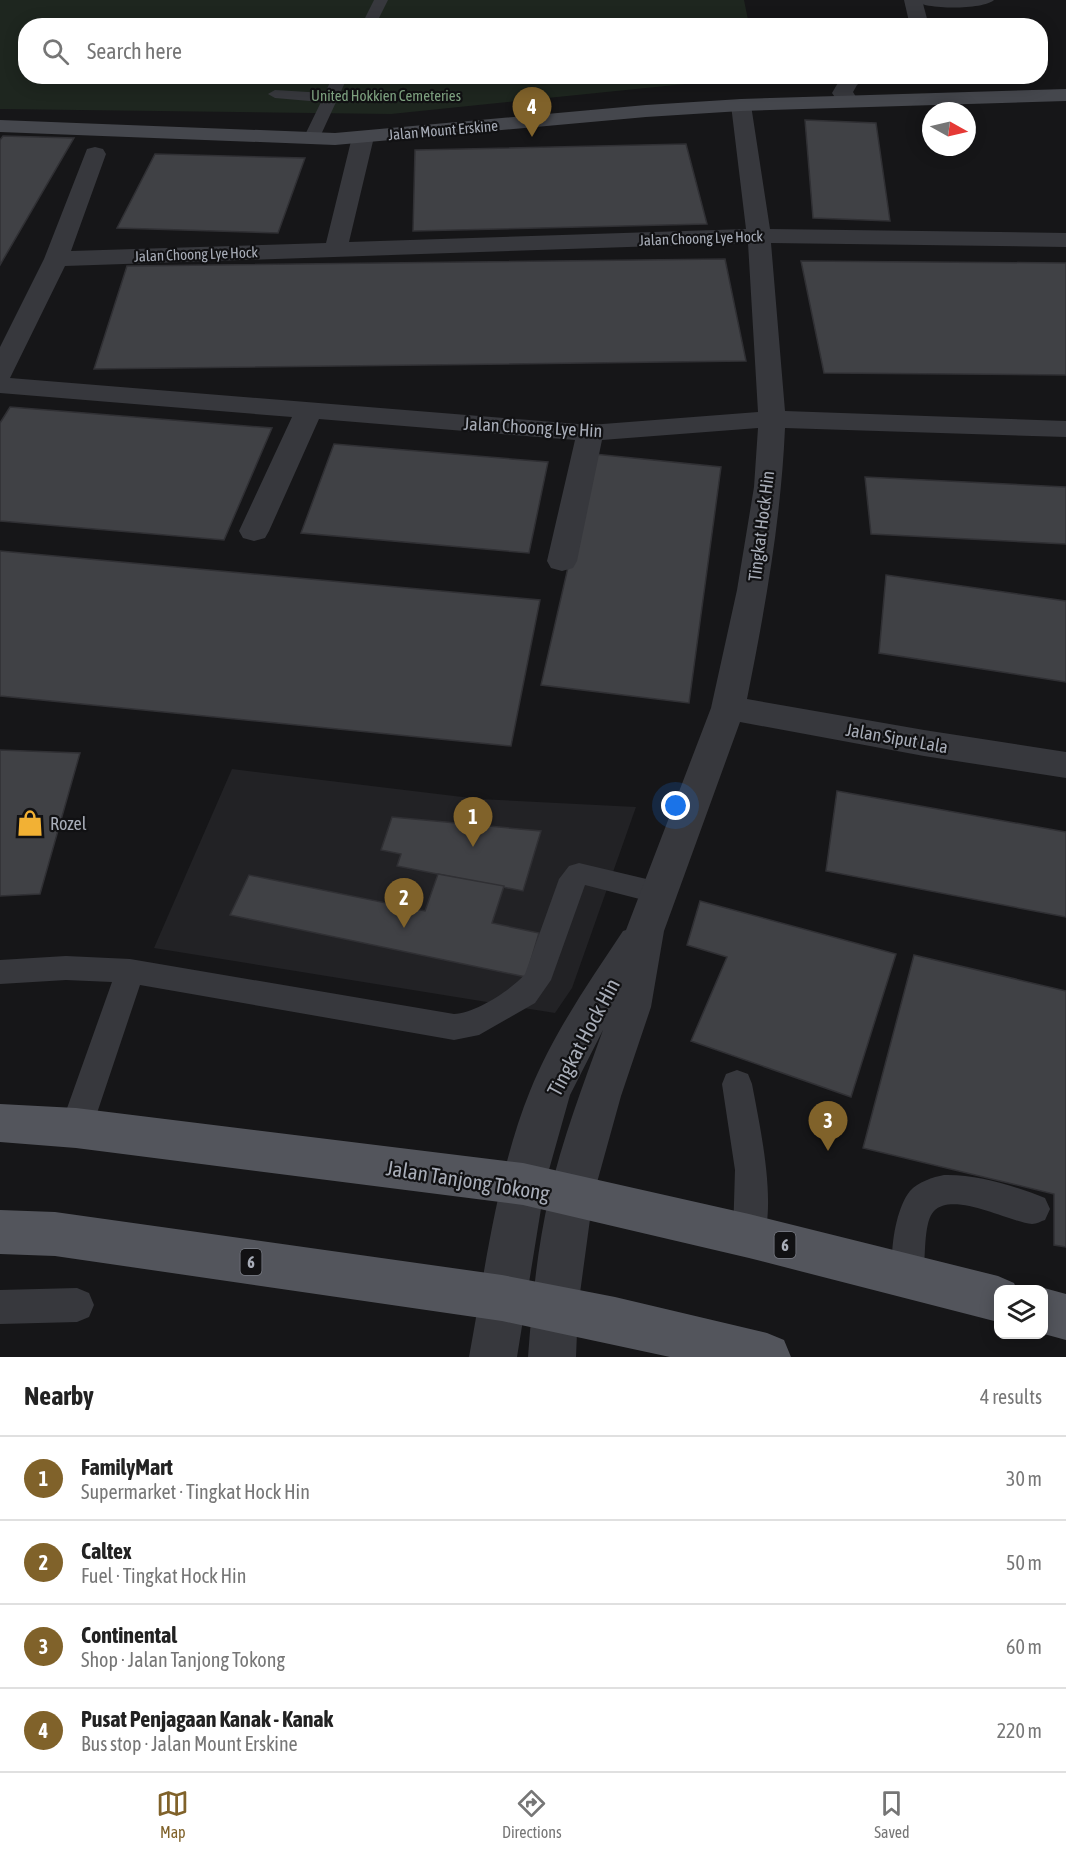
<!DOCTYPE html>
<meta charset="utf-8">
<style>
body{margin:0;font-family:"Asap Condensed",sans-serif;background:#f6f6f6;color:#222}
.controls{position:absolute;right:18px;bottom:18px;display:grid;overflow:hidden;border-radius:12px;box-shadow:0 3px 15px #0003}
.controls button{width:54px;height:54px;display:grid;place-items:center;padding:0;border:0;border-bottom:2px solid #e0e0e0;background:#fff;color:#222;font:30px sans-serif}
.compass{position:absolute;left:922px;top:102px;width:54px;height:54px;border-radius:50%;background:#fff;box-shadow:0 3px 15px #0003;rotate:98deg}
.you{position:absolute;left:676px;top:806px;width:21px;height:21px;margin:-15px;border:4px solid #fff;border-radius:50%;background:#1a73e8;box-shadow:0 0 0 9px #1a73e833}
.badge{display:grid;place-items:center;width:39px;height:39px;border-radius:50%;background:#80622a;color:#fff;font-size:20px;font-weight:700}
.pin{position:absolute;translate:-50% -50px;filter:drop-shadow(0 2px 3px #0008)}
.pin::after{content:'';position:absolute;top:32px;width:21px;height:18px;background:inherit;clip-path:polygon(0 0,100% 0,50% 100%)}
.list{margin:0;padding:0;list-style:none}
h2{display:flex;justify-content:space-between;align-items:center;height:78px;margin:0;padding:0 24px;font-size:26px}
h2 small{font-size:20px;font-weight:400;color:#767676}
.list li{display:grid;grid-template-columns:39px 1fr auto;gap:18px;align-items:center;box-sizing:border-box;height:84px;padding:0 24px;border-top:2px solid #e0e0e0}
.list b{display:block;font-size:22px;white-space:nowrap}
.list p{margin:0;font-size:20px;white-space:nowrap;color:#767676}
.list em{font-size:20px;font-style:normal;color:#767676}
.icon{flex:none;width:33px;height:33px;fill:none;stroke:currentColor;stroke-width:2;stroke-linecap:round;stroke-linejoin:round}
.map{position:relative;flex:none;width:1066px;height:1357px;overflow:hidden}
.search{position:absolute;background:#fff;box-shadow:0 3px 15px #0003;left:18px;right:18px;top:18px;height:66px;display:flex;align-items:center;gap:15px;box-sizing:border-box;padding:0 21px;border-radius:24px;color:#767676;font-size:22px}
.sheet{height:414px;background:#fff}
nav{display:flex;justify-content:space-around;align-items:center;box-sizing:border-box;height:84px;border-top:2px solid #e0e0e0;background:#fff;font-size:16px;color:#767676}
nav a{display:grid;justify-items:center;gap:3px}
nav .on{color:#80622a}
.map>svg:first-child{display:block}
.built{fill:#222225}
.green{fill:#1e261f}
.building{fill:#404145;stroke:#303034;stroke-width:1.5}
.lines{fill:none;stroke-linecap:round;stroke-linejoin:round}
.lane{fill:#37383d;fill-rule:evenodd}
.street{fill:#37383d;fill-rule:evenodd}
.secondary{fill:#45474d;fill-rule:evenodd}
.primary{fill:#53555c;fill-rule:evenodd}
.labels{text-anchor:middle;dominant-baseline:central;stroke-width:4.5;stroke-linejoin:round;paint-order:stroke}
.far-park-label{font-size:15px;fill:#7fa381;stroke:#111113}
.far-street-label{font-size:15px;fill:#a8adb8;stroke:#111113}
.shield{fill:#111113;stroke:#7b7e86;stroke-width:1.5}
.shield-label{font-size:16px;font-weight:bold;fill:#a8adb8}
.street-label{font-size:18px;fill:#a8adb8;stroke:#111113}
.poi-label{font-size:18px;fill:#a8adb8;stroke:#111113;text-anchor:start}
.near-street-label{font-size:21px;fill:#a8adb8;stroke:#111113}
</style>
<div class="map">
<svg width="1066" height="1357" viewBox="0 0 1066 1357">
<rect width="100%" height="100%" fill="#161618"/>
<path class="built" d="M232,769L479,799L636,807L572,988L555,1013L154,948Z"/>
<path class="green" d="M0,0H744L749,25L26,26V76L754,77L391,114L0,109Z"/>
<g class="building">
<path d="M805,120L876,123L890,221L813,218Z"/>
<path d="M3,136L74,138L0,265V140Z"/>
<path d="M686,144L707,224L413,231L415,150Z"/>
<path d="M155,154L305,158L278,233L117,228Z"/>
<path d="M725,259L746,361L94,369L127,266Z"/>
<path d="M801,261L1066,263V375L824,373Z"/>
<path d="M10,407L272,428L224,540L0,521V423Z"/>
<path d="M334,444L548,462L529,553L301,533Z"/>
<path d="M594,454L721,467L689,703L541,685Z"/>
<path d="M865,477L1066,487V544L871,534Z"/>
<path d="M0,551L540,600L511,746L0,696Z"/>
<path d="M886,575L1066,601V682L879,653Z"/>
<path d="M0,750L80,753L40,894L0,896Z"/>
<path d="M837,791L1066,832V917L826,871Z"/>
<path d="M392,817L541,831L523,891L397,866L401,854L381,850Z"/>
<path d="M438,874L504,886L492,923L539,933L526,977L230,915L249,875L425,911Z"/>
<path d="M700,901L896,954L851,1097L691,1041L727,957L687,945Z"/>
<path d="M914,955L1066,991V1247L1054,1245V1194L863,1148Z"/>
</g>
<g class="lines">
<g class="lane">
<path d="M374,0H388L375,26H361Z"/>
<path d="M913,0H994C983,10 924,10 913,0Z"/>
<path d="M333,76H348L319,139L311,144L305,142L303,139L321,102L275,98L268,94L275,90L325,93Z"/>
<path d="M579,863L659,882L669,885L673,893L669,901L659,904L585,885L551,980L535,1003L479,1035L454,1040L140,985L92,1128L87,1138L76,1142L65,1138L60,1128L112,982L66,980L0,984V960L66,956L130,959L454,1014C476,1013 511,990 525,974L559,879L569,866Z"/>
<path d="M737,1070L748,1074L752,1084C760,1127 778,1207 761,1247L749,1252L737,1247L733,1236L735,1170L722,1084L726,1074Z"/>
<path d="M944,1175C977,1174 1015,1186 1045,1198L1050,1209L1045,1220C1041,1221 1037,1224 1032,1224C1009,1222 954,1191 934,1211C921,1225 928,1268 920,1288L908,1292L896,1288C887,1265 894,1210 910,1191C918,1182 933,1177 944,1175Z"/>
<path d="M77,1288L89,1293L94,1305L89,1317L77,1322L0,1324V1290Z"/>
</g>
<g class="street">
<path d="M904,0H922L929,26H910Z"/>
<path d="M869,76L857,85L853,92L858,100L855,104C843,107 839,103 832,93L842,76Z"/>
<path d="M741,99L748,101L751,105L770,229L1066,233V247L771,243L785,411L1066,421V437L785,428C781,520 765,609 747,699L924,730L1066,752V778L924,756L740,722L664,931L651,1007L621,1096L593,1197L578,1308L576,1357H528C532,1304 537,1249 549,1197C562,1140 583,1085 603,1030L570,1095L545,1184L517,1357H469C485,1271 497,1172 530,1091C553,1034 589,982 623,931L626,930L711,708L737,590L754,487L758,428L602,440L577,561L573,568L562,571L551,568L547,561L575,440L319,419L269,531L265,538L254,541L243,538L239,531L292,417L0,393V347L44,259L87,149L95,147L103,149L106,154L71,251L326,243L352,137L355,132L363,131L371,132L374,137L349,242L746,229L731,105L734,101ZM748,243L758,412L590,425L10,378L65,266Z"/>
</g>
<path class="secondary" d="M1066,89V101L741,111L646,117L335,145L0,132V120L335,133L646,105L741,99Z"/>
<g class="primary">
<path d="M0,1104L76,1108L523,1163L749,1214L998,1276L1014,1283L1017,1290H998V1322L749,1258L523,1205L76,1148L0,1142Z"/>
<path d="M0,1210L55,1212L502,1275L615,1297L767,1333L784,1340L791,1357H670L502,1321L55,1256L0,1254Z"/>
<path d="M1044,1288L1066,1294V1340L1044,1334V1290H1040Z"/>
</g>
</g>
<defs>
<symbol id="shop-bare" viewBox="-9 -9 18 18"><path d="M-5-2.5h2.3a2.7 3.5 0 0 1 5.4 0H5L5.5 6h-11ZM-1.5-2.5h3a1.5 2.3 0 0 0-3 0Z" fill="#f2b134" stroke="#111113" stroke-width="2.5" paint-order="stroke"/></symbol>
</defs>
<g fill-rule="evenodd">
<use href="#shop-bare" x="11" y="804" width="38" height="38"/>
</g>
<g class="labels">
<g class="far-park-label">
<text x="386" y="95">United Hokkien Cemeteries</text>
</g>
<g class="far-street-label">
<text transform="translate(443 130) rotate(-5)">Jalan Mount Erskine</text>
<text transform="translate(701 238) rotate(-2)">Jalan Choong Lye Hock</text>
<text transform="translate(196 254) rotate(-2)">Jalan Choong Lye Hock</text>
</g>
<g class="shield">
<rect x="774.5" y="1232" width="21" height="26" rx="4.5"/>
<rect x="240.5" y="1249" width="21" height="26" rx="4.5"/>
</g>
<g class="shield-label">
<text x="785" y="1245">6</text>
<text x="251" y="1262">6</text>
</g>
<g class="street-label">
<text transform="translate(533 427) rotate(3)">Jalan Choong Lye Hin</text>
<text transform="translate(761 526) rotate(-83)">Tingkat Hock Hin</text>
<text transform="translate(897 738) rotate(10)">Jalan Siput Lala</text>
</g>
<g class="poi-label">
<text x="50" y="823">Rozel</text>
</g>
<g class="near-street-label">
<text transform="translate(583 1037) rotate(-62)">Tingkat Hock Hin</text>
<text transform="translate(468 1180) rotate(9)">Jalan Tanjong Tokong</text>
</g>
</g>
</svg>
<div class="controls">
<button><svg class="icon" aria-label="layers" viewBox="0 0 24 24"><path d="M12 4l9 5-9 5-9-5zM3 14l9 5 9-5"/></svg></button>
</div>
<svg class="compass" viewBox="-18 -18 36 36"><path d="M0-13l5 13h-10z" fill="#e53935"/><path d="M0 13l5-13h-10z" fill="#767676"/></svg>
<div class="you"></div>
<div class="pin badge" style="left:473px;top:847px">1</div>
<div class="pin badge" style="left:404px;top:928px">2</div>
<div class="pin badge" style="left:828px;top:1151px">3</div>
<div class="pin badge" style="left:532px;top:137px">4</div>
<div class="search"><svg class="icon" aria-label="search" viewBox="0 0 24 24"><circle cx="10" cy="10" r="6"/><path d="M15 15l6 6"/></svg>Search here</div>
</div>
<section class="sheet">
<h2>Nearby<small>4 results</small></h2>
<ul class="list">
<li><span class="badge">1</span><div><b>FamilyMart</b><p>Supermarket · Tingkat Hock Hin</p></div><em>30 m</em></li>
<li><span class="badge">2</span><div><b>Caltex</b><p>Fuel · Tingkat Hock Hin</p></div><em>50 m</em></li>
<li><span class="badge">3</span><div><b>Continental</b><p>Shop · Jalan Tanjong Tokong</p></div><em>60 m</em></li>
<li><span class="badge">4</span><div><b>Pusat Penjagaan Kanak - Kanak</b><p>Bus stop · Jalan Mount Erskine</p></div><em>220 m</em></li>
</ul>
</section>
<nav>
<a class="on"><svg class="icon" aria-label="map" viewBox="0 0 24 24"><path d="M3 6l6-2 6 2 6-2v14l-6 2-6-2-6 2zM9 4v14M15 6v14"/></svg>Map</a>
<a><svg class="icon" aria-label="directions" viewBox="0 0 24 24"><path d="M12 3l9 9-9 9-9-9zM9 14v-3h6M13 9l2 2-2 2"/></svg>Directions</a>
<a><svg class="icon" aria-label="saved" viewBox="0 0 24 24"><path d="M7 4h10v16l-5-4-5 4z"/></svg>Saved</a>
</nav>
